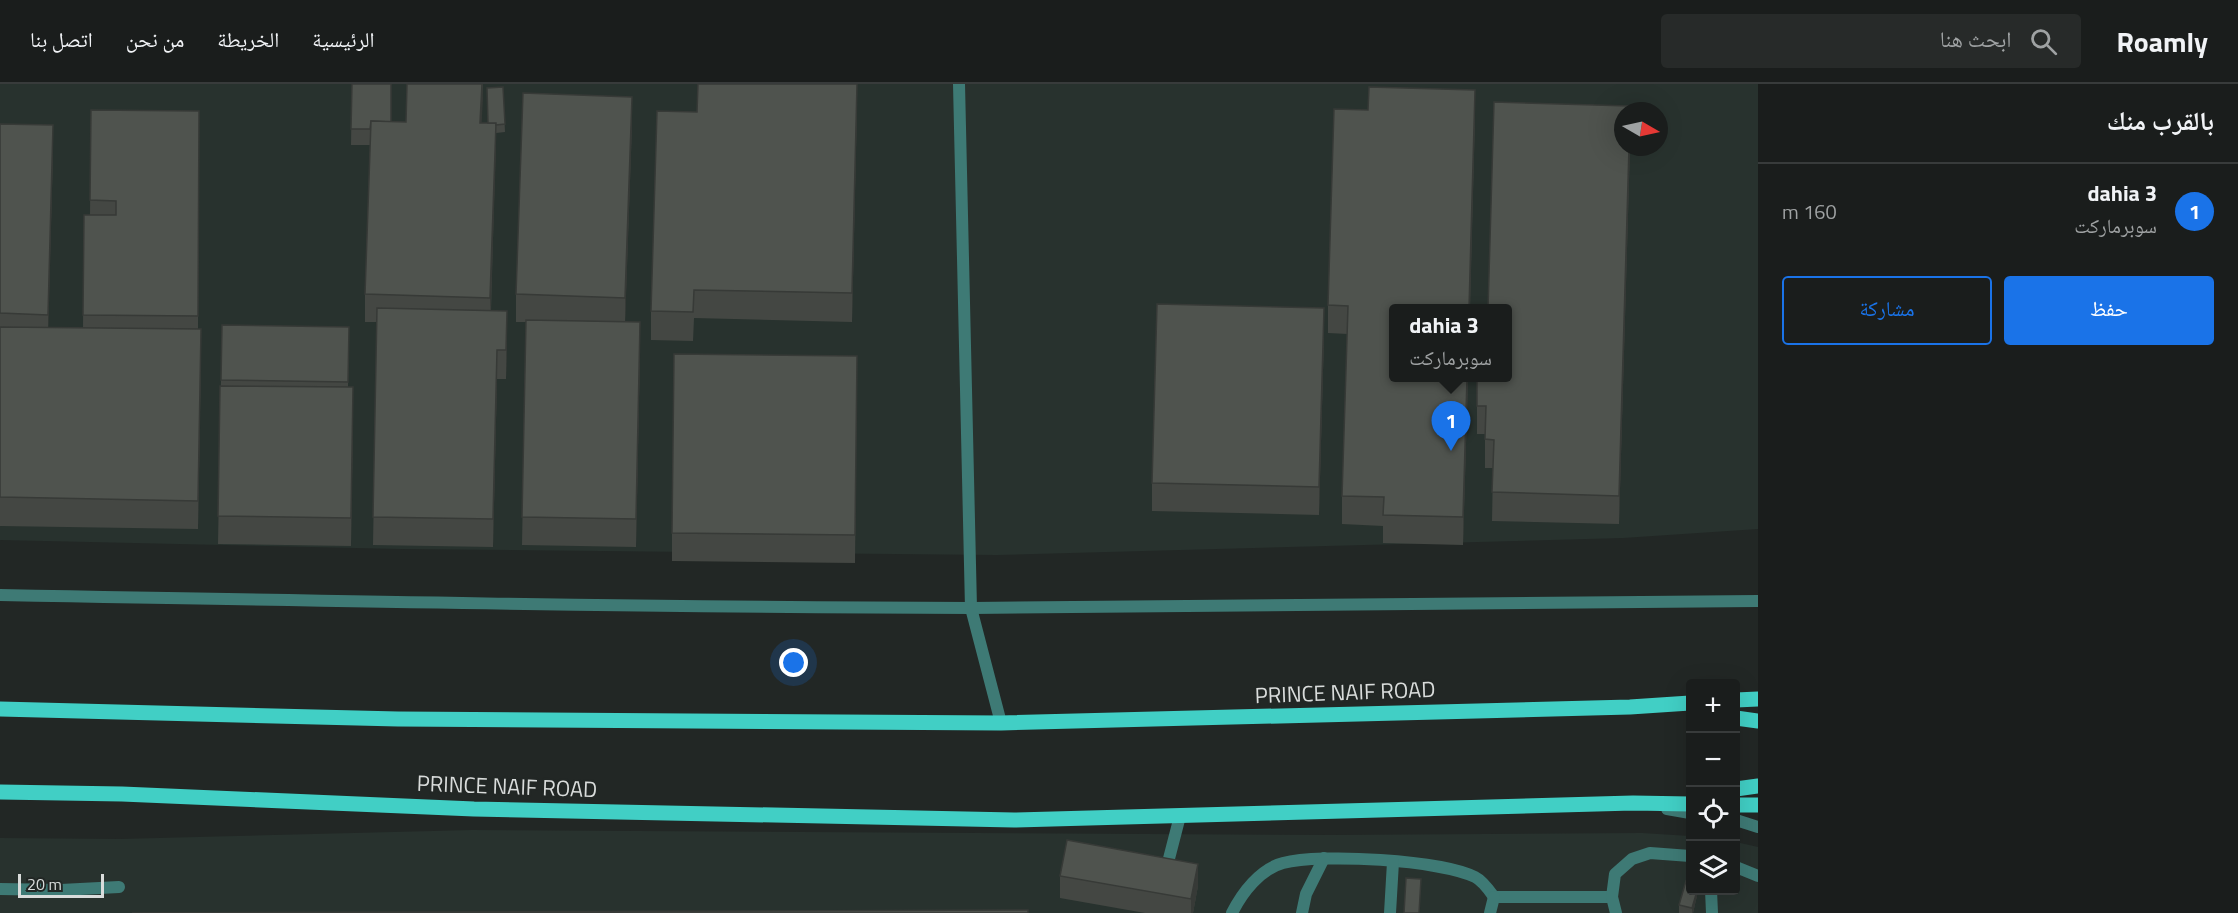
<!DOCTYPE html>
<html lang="ar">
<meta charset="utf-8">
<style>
body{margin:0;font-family:"Titillium Web","Noto Naskh Arabic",sans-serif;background:#272a29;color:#f1f3f6;direction:rtl}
.controls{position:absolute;right:18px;bottom:18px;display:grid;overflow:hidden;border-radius:6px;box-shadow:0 6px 24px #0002}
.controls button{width:54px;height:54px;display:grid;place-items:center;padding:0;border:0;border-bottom:2px solid #383b3b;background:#1a1d1c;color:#f1f3f6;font:30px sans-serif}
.compass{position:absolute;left:1614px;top:18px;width:54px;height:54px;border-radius:50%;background:#1a1d1c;box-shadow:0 6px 24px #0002;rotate:99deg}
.scale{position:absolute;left:18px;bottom:15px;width:86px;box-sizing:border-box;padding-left:6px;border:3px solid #d9dcdb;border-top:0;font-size:16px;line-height:21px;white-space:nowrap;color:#d9dcdb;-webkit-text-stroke:4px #222725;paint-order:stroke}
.you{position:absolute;left:794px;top:579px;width:21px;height:21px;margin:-15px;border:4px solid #fff;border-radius:50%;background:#1a73e8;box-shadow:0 0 0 9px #1a73e833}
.badge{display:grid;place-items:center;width:39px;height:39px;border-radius:50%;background:#1a73e8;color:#fff;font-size:20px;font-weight:700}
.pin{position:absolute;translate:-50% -50px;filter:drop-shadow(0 2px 3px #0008)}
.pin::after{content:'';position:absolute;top:32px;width:21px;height:18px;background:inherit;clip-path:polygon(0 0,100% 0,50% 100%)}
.popup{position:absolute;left:1389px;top:220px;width:123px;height:78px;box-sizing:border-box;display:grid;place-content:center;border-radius:6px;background:#1a1d1c;filter:drop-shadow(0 2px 4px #0005);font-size:20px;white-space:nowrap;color:#9fa2a3}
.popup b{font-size:22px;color:#f1f3f6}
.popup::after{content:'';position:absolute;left:50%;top:100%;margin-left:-12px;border:12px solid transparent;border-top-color:#1a1d1c}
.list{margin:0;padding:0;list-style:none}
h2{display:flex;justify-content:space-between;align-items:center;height:78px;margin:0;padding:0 24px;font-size:26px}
h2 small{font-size:20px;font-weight:400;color:#9fa2a3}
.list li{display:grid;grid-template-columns:39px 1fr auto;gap:18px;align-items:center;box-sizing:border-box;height:96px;padding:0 24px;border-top:2px solid #383b3b}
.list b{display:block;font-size:22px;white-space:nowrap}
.list p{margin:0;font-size:20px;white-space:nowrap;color:#9fa2a3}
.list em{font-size:20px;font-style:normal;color:#9fa2a3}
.actions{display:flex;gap:12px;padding:18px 24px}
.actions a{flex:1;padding:14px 0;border:2px solid #1a73e8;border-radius:6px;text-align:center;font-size:21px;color:#1a73e8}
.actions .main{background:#1a73e8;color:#fff}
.icon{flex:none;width:33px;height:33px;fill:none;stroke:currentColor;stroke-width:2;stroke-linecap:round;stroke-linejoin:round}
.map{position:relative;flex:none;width:1758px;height:829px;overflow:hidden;direction:ltr}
header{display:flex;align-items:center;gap:36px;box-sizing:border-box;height:84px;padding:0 30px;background:#1a1d1c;border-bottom:2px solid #383b3b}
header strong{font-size:28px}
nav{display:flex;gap:33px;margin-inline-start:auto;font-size:21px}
.search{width:420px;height:54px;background:#272a29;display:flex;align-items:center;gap:15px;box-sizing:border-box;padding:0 21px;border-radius:6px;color:#9fa2a3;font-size:22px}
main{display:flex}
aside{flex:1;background:#1a1d1c}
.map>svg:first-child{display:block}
.built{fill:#28322e;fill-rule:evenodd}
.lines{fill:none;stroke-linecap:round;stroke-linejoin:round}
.service{stroke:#3e7a75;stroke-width:12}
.minor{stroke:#3e7a75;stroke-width:12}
.tertiary{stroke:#3e7a75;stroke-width:12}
.primary{stroke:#41cfc5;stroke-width:15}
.wall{fill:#444743}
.shaded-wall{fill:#373a37}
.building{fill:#4f534e;stroke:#373a37;stroke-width:1.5}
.labels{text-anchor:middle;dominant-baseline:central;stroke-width:4.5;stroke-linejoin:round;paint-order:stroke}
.street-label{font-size:22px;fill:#d9dcdb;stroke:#222725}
</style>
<header>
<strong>Roamly</strong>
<div class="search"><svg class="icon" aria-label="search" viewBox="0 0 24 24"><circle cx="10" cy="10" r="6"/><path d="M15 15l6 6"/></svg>ابحث هنا</div>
<nav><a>الرئيسية</a><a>الخريطة</a><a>من نحن</a><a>اتصل بنا</a></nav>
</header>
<main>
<aside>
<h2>بالقرب منك<small></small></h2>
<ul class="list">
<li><span class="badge">1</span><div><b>dahia 3</b><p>سوبرماركت</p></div><em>160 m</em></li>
</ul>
<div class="actions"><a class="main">حفظ</a><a>مشاركة</a></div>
</aside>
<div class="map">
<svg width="1758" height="829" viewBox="0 0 1758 829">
<rect width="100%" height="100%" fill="#222725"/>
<g class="built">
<path d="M0,0H1758V445L1623,454L997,471L400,465L0,456ZM1623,27H1659V63H1623ZM1394,224H1508V294H1394Z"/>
<path d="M472,746L1332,751L1642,749L1690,752V806H1736V758L1758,763V829H0V754L120,755Z"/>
</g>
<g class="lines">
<g class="service">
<path d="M959,0L971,524L1001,639"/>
<path d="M1736,783L1758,792"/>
<path d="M1165,790L1180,732"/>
<path d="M1711,806L1712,829"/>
<path d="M1232,829C1242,809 1260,785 1283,779C1321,769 1441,776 1475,793C1483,797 1489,806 1494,813H1612"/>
<path d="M1302,829L1306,810L1324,774"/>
<path d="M1390,829L1393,778"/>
<path d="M1490,829L1494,813"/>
<path d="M1616,829L1612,813L1615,790L1632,775L1650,769L1690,772"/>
</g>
<g class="minor">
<path d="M0,511C324,517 648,523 972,524C1234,524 1496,521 1758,517"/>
<path d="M0,805L61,806L119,803"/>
</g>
<g class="tertiary">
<path d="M1667,725L1690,729"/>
<path d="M1736,736L1758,743"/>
</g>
<g class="primary">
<path d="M1736,616L1758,615"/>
<path d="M0,625L398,635L1001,639L1630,623L1690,619"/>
<path d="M1736,634L1758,637"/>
<path d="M1736,705L1758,702"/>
<path d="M0,708L122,710L474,725L1014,736L1633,719L1690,720"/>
<path d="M1736,721H1758"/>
</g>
</g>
<g class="wall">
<path d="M352,0L391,38H406L483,0L481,39H488L503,3L505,48L496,49L491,227L507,255L506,295H497L493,463L373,461L377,238H365V210L370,61H351Z"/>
<path d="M857,22L852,238L694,234L693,257L651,256V227L697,28Z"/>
<path d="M91,26L199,27L198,245L201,273L198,445L0,442V40L53,69L48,244H83L84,131H90Z"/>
<path d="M1475,34L1470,225H1394V294H1468L1463,461L1383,459V442L1342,440V412L1348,250L1328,249V221Z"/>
<path d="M632,41L625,238L640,266L636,463L522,461L526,238H516V210Z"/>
<path d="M1623,63H1630L1619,440L1492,437L1493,384H1485V350H1477V322Z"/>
<path d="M222,241L349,243L348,303L353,331L351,462L218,460Z"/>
<path d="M1324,252L1319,431L1152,427V399Z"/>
<path d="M857,272L855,479L672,477V449Z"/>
<path d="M1060,792L1198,802L1193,829H1145L1060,814Z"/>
<path d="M1698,807L1693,829H1679V821Z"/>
</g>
<g class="shaded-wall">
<path d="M482,0L483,14L480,67V39Z"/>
<path d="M857,0V22L852,238V209Z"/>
<path d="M1475,6L1470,225H1469Z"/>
<path d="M632,13V41L625,242V214Z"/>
<path d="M496,39V68L490,242V214Z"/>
<path d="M53,41V69L48,259V231Z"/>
<path d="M1629,63H1630L1619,440V412Z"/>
<path d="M1324,224V252L1319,431V403Z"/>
<path d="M507,227V255L506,295V266Z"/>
<path d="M640,238V266L636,463V435Z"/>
<path d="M201,245V273L198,445V417Z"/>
<path d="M497,266V295L493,463V435Z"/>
<path d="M1467,294H1468L1463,461V433Z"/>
<path d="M353,303V331L351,462V434Z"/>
<path d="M1198,780V802L1193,829H1191V815Z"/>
<path d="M1697,807H1698V808L1693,829H1692V824Z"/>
</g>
<g class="building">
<path d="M352,0H391V38L371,37L370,45H351Z"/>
<path d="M407,0H482L480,39H496L490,214L365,210L371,37L406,38Z"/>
<path d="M698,0H857L852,209L694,206L693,228L651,227L657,27L697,28Z"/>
<path d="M503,3L505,40L496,41V39H488L487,4Z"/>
<path d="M1369,3L1475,6L1469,225H1394V294H1467L1463,433L1383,431L1384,413L1342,412L1348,222L1328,221L1334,25L1368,26Z"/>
<path d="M523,9L632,13L625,214L516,210Z"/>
<path d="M1494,18L1630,22V27H1623V63H1629L1619,412L1492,408L1494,356L1485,355L1486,322H1477V294H1508V225H1488Z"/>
<path d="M91,26L199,27L198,232L83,231L84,131H116V117L90,116Z"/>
<path d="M0,40L53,41L48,231L0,229Z"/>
<path d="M1157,220L1324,224L1319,403L1152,399Z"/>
<path d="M377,224L507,227L506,266H497L493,435L373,433Z"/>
<path d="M526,236L640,238L636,435L522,433Z"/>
<path d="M222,241L349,243L348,298L221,296Z"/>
<path d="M0,243L201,245L198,417L0,413Z"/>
<path d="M674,270L857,272L855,451L672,449Z"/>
<path d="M220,302L353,303L351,434L218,432Z"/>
<path d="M1067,756L1198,780L1191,815L1060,792Z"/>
<path d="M1406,794L1421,795L1419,829H1404Z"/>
<path d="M1686,797L1690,798V807H1697L1692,824L1679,821Z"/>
<path d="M1028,826V829H132Z"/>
</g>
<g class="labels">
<g class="street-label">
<text transform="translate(1345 608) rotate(-2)">PRINCE NAIF ROAD</text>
<text transform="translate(507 702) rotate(2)">PRINCE NAIF ROAD</text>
</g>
</g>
</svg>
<div class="controls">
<button>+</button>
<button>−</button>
<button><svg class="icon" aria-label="locate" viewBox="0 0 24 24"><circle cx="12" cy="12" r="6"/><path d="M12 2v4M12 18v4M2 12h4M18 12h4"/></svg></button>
<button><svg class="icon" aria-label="layers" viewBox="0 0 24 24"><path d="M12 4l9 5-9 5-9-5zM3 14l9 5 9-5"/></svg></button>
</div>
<svg class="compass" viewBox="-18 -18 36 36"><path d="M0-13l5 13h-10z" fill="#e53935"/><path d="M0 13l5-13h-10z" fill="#9fa2a3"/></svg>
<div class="scale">20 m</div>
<div class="you"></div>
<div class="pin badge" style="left:1451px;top:367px">1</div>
<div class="popup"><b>dahia 3</b>سوبرماركت</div>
</div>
</main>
